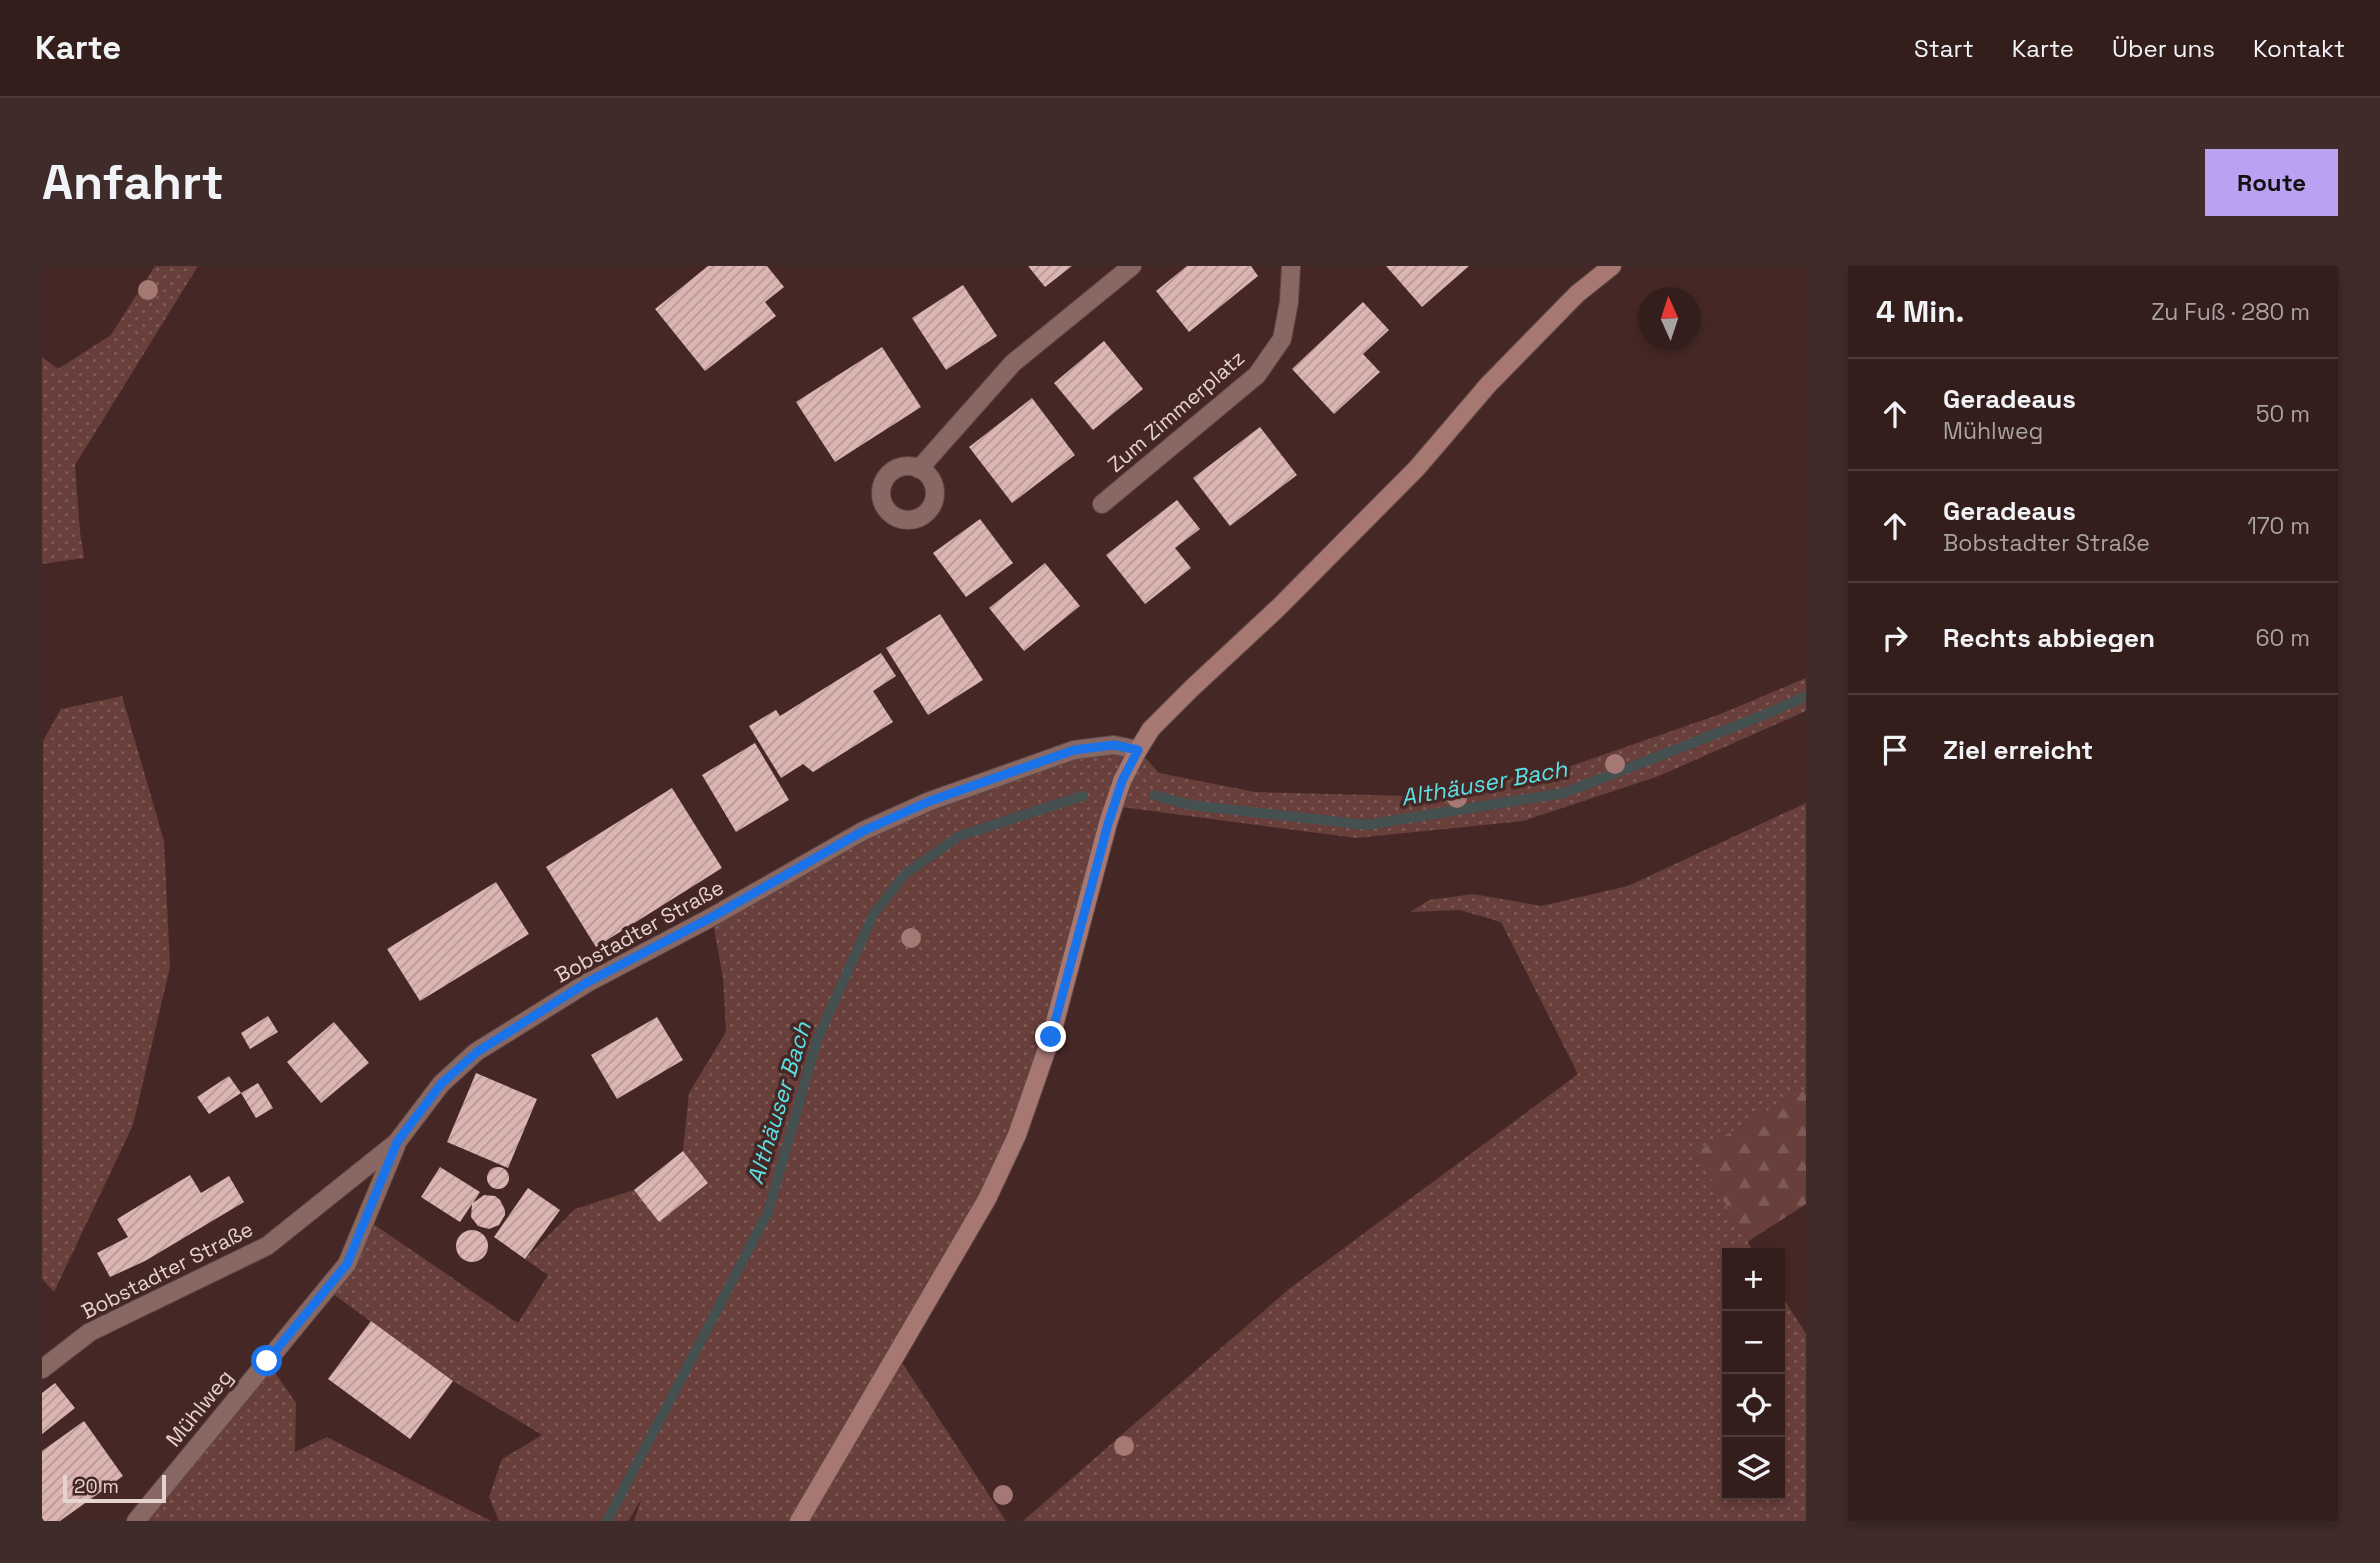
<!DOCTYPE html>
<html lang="de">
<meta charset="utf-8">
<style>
body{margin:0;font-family:"Space Grotesk",sans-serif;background:#3f2b29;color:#f1f3f6}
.controls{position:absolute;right:21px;bottom:21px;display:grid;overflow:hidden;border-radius:0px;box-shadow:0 4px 10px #0003}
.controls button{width:63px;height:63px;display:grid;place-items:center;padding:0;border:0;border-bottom:2px solid #4e3c3b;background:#341e1c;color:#f1f3f6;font:35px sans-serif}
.compass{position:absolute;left:1596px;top:21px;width:63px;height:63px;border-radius:50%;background:#341e1c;box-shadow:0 4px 10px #0003;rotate:357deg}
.scale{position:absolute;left:21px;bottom:18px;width:103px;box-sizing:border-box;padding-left:7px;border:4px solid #e6d3d0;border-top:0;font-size:19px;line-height:24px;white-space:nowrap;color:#e6d3d0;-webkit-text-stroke:5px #452825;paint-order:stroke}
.stop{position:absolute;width:21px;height:21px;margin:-16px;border:5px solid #1a73e8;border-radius:50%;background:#fff}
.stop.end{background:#1a73e8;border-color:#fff;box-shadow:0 2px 7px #0008}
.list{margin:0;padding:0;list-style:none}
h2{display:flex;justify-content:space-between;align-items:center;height:91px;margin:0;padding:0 28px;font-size:30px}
h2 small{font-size:23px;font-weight:400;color:#a9a2a3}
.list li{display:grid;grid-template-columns:46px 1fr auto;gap:21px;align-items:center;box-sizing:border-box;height:112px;padding:0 28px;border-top:2px solid #4e3c3b}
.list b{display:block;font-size:26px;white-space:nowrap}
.list p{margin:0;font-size:23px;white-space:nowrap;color:#a9a2a3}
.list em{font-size:23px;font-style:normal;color:#a9a2a3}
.icon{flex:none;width:38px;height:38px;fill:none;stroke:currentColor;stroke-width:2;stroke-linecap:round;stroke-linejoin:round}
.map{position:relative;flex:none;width:1764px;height:1255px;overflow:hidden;border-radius:0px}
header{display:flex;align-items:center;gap:42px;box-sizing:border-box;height:98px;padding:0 35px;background:#341e1c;border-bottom:2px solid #4e3c3b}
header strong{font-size:33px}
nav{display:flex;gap:38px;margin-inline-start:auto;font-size:24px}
.intro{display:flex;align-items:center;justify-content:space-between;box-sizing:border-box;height:168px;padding:0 42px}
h1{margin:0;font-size:49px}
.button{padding:18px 32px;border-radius:0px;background:#bca0f2;color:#111;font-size:24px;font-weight:700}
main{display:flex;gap:42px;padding:0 42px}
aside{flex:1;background:#341e1c;border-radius:0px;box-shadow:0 4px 10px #0003}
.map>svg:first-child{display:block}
.grass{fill:url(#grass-dots)}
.forest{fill:url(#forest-firs)}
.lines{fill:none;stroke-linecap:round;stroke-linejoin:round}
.stream{stroke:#455151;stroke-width:10}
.building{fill:url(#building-hatch)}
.street-casing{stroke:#5f4744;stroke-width:20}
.secondary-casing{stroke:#5f4744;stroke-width:20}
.street{stroke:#896864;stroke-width:18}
.secondary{stroke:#a77772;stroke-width:18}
.tree{fill:#a57873}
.route{stroke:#1a73e8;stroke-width:9}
.labels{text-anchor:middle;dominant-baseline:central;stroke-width:7;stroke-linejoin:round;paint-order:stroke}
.street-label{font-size:21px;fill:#e6d3d0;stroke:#452825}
.water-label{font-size:23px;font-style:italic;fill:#5ce0e4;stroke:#452825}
</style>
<header>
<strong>Karte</strong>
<nav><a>Start</a><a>Karte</a><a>Über uns</a><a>Kontakt</a></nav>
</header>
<div class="intro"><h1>Anfahrt</h1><a class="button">Route</a></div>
<main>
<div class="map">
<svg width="1764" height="1255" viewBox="0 0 1764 1255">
<defs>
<pattern id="grass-dots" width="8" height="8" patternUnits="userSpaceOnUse" patternTransform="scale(1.75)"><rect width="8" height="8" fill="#683f3b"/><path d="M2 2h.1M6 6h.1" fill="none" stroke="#7e5a56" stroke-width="1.8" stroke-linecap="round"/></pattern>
<pattern id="forest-firs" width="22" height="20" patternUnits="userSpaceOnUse" patternTransform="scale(1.75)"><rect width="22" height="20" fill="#683f3b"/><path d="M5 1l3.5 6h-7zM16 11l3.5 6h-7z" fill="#7e5a56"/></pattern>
<pattern id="building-hatch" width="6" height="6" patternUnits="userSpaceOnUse" patternTransform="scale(1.75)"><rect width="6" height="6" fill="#dbb5b1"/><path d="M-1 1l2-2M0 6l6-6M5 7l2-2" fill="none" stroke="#b69894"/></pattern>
</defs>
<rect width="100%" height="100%" fill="#452825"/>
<g class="grass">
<path d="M113,0H156L33,199L38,266L42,292L0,298V91L16,103L69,69Z"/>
<path d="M1764,412V445L1617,510L1481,555L1314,572L1072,540L980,875L855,1089L964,1255H592L599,1234L586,1255H457L447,1231L460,1193L500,1169L411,1115L284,1023L324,953L476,1057L506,1009L483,993L533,943L592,924L617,955L666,917L641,885L647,827L684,766L681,712L670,651L821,565L1032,484H1096L1117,507L1213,526L1367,530L1526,501L1676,449Z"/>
<path d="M80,430L122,575L128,701L91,859L12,1026L0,1013L1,475L19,443Z"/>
<path d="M1764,537V823L1655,886L1712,987H1685V1229H1738V1027L1764,1068V1255H981L1247,1023L1536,808L1459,656L1418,644L1368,646L1387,634L1431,628L1499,640L1586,620Z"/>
<path d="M225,1095L254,1137L253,1186L285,1171L449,1255H94Z"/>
</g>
<path class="forest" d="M1764,823V938L1705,976L1654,886Z"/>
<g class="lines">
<g class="stream">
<path d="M1112,529L1148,539L1324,559L1522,527L1722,449L1764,430"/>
<path d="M565,1255L726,946L775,774L831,649L863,608L917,570L1041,530"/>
</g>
</g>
<g class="building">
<path d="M666,0H725L742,21L723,36L734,50L663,105L613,43Z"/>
<path d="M986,0H1030L1003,21Z"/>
<path d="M1145,0H1209L1216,10L1147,66L1114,25Z"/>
<path d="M1344,0H1427L1380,41Z"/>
<path d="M921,19L955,70L904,104L870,52Z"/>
<path d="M1321,36L1347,64L1321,88L1338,106L1292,148L1250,103Z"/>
<path d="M1062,75L1101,123L1051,164L1012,117Z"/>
<path d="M840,81L879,141L793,196L754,136Z"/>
<path d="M990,132L1033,189L970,237L927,181Z"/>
<path d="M1218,161L1255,209L1188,260L1151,212Z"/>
<path d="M1135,234L1158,263L1133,282L1149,302L1103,338L1064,289Z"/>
<path d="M938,253L971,297L924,331L891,287Z"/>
<path d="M1003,297L1038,340L982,385L947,342Z"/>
<path d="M898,348L941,414L886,449L844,382Z"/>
<path d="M839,387L854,410L831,425L851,456L771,506L761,498L739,512L707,460L734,444L738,450Z"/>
<path d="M713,477L747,534L694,566L660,509Z"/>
<path d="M630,522L680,602L554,681L504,601Z"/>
<path d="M454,616L487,668L378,735L345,683Z"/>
<path d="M226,750L236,766L208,783L199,767Z"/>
<path d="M615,751L641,794L575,833L549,789Z"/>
<path d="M292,756L327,797L279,837L245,796Z"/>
<path d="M434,807L495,833L466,902L405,876Z"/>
<path d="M187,810L199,827L216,817L231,842L214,852L199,827L167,848L155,831Z"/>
<path d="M641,885L666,917L617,956L592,924Z"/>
<circle cx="456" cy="912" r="11"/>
<path d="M398,901L438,926L431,937L442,929L453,930L458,934L463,944V949L457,959L447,963L436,960L429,951L430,938L418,956L379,931Z"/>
<path d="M148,909L159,927L187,910L202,936L103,995L68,1011L55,987L86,971L75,953Z"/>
<path d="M486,922L518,944L483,993L452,971Z"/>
<circle cx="430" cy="980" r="16"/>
<path d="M329,1055L411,1115L368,1173L286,1113Z"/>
<path d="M13,1117L33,1142L0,1168V1127Z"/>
<path d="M42,1155L81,1210L18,1255H2L0,1252V1185Z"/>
</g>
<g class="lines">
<defs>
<g id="street">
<circle cx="866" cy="227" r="27"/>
<path d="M877,203L971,97L1090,0"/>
<path d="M1060,238L1215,109L1240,73L1247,36L1249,0"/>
<path d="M0,1103L48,1066L225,980L355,876L399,818L434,786L545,717L670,651L821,565L888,535L1032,484L1072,479L1096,484"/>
<path d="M94,1255L305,998L354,880"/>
</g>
<path id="secondary" d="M757,1255L945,933L975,869L1009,771L1066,557L1080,515L1096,484L1109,463L1149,423L1237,341L1375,202L1446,119L1535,28L1570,0"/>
</defs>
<use href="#street" class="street-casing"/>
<use href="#secondary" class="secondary-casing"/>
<use href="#street" class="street"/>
<use href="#secondary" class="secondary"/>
</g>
<g class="tree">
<circle cx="106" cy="24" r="10"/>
<circle cx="1573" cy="498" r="10"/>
<circle cx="1415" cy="532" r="10"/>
<circle cx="869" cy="672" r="10"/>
<circle cx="1082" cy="1180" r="10"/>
<circle cx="961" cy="1229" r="10"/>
</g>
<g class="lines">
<path class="route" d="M225,1095L305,998L355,876L399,818L435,786L544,717L670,651L821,565L888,535L1032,484L1072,479L1096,484L1080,515L1066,558L1009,771"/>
</g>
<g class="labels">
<g class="street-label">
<text transform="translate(1134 145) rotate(-41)">Zum Zimmerplatz</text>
<text transform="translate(597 665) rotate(-29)">Bobstadter Straße</text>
<text transform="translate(125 1004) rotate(-27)">Bobstadter Straße</text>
<text transform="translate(157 1142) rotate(-51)">Mühlweg</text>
</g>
<g class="water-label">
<text transform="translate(1442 517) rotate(-10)">Althäuser Bach</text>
<text transform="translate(737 837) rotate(-73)">Althäuser Bach</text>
</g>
</g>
</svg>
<div class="controls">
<button>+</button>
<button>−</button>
<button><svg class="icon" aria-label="locate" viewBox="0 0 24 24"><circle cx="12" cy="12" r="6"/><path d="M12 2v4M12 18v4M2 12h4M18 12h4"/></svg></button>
<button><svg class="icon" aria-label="layers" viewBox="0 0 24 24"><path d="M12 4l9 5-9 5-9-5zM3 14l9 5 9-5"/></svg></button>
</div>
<svg class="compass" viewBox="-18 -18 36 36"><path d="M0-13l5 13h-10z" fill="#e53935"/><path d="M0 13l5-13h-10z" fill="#a9a2a3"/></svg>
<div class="scale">20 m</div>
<div class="stop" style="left:225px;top:1095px"></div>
<div class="stop end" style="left:1009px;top:771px"></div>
</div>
<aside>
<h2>4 Min.<small>Zu Fuß · 280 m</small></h2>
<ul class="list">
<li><svg class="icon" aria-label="ahead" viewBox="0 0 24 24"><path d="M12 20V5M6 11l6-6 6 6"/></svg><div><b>Geradeaus</b><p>Mühlweg</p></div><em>50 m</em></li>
<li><svg class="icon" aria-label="ahead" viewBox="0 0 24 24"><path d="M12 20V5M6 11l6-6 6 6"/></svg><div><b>Geradeaus</b><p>Bobstadter Straße</p></div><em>170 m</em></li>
<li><svg class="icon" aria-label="right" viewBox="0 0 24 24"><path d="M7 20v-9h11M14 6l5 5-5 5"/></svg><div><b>Rechts abbiegen</b></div><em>60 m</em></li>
<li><svg class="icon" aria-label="arrive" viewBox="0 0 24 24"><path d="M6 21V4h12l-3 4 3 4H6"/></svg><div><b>Ziel erreicht</b></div></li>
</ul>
</aside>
</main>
